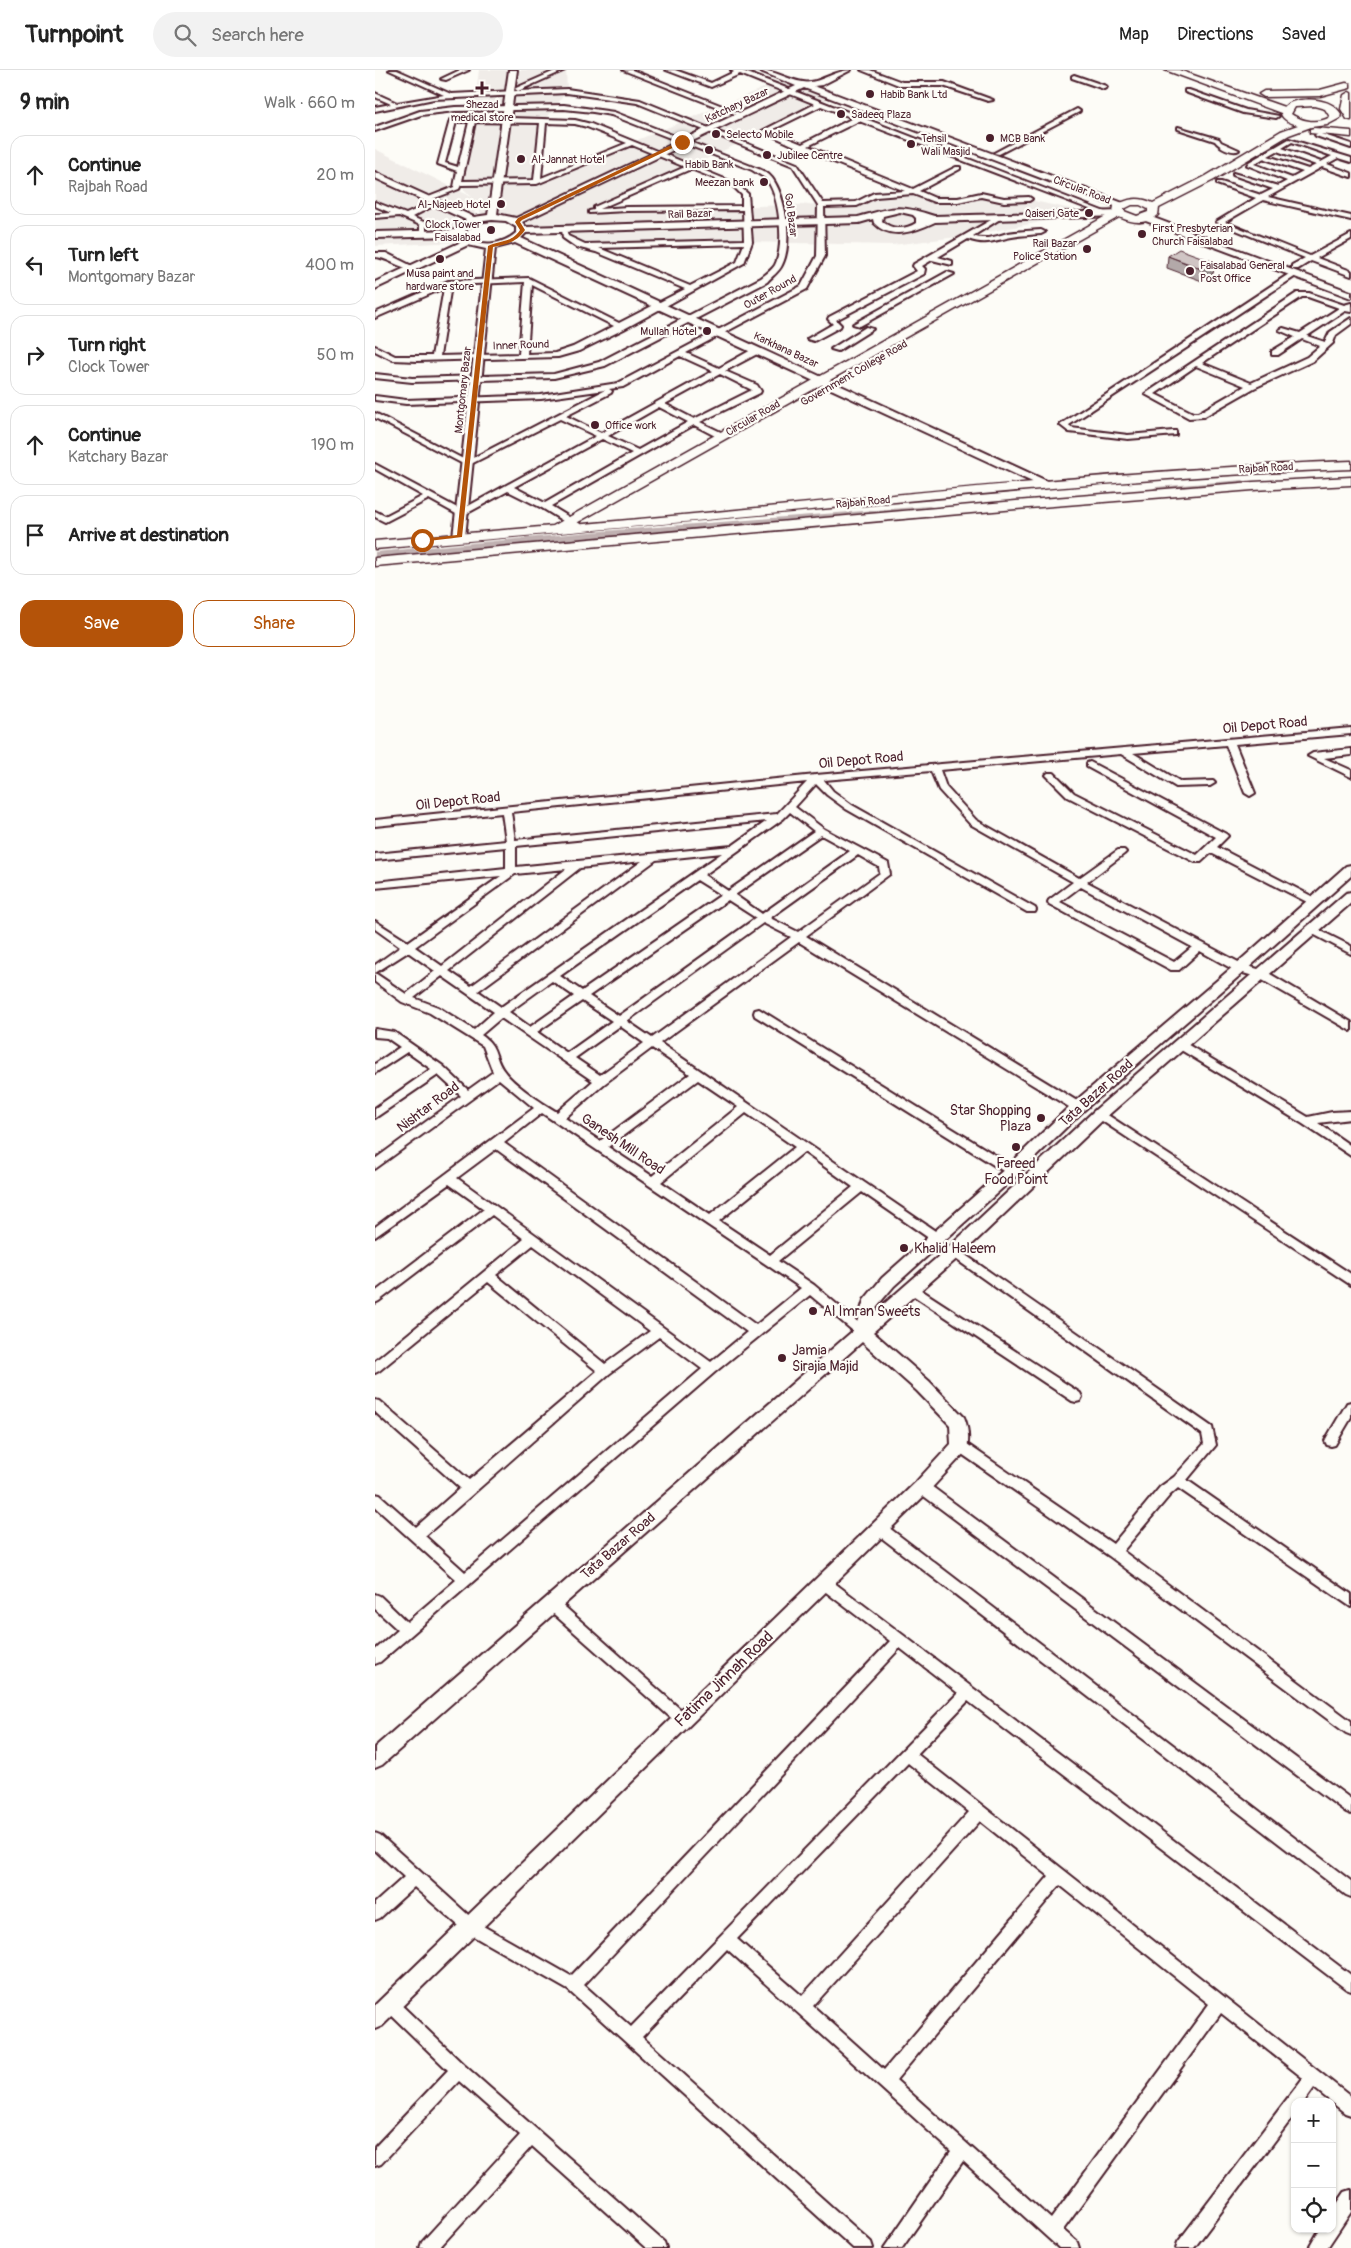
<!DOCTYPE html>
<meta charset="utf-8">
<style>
body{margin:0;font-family:Pangolin,sans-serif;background:#f2f2f2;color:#222}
.controls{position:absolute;right:15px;bottom:15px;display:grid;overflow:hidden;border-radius:10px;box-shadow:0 1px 4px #0004}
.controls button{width:45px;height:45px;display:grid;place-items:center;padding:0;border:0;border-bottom:1px solid #e0e0e0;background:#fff;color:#222;font:25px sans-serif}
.stop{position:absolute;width:15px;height:15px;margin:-11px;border:4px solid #b45309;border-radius:50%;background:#fff}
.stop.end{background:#b45309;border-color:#fff;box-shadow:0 1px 5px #0008}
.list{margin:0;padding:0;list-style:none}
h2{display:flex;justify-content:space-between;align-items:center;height:65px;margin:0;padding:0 20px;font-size:21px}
h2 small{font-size:16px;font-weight:400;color:#767676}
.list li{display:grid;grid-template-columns:32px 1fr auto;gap:15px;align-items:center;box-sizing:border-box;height:80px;margin:0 10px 10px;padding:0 10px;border:1px solid #e0e0e0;border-radius:15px}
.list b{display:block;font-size:19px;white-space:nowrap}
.list p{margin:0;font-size:16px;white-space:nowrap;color:#767676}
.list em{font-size:16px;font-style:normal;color:#767676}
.actions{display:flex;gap:10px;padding:15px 20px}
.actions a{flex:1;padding:11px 0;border:1px solid #b45309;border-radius:15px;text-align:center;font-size:18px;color:#b45309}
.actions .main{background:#b45309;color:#fff}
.icon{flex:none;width:28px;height:28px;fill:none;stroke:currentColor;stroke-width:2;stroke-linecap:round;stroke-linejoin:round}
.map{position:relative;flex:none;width:976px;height:2178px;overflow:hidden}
header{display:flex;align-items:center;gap:30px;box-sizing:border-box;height:70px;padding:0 25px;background:#fff;border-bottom:1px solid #e0e0e0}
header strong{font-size:24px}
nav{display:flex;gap:28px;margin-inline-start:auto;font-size:18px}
.search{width:350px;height:45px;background:#f2f2f2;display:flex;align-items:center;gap:12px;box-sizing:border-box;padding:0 18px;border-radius:28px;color:#767676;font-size:19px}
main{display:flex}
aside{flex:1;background:#fff}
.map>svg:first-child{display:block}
.built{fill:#f0ece8}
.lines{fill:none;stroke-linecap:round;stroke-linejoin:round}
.canal{fill:#c0b1b1;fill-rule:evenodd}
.street-casing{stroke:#4a1f2b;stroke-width:4}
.secondary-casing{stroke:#4a1f2b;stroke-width:4}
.primary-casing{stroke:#4a1f2b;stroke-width:3}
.street{fill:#fdfcf7;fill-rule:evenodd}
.secondary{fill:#fdfcf7;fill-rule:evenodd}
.primary{fill:#fdfcf7;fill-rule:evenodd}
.wall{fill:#b3a9a9;stroke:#4a1f2b}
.shaded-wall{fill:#928a89;stroke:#4a1f2b}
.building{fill:#d0c5c4;stroke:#4a1f2b}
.route{fill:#b45309}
.poi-dot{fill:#4a1f2b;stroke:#fdfcf7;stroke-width:2}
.labels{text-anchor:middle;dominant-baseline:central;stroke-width:4.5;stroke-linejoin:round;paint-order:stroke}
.far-poi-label{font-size:11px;fill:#4a1f2b;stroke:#fdfcf7;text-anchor:start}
.far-street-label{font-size:11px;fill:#4a1f2b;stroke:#fdfcf7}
.street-label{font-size:14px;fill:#4a1f2b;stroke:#fdfcf7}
.poi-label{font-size:14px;fill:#4a1f2b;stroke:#fdfcf7;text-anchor:start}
.near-street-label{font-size:16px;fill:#4a1f2b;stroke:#fdfcf7}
</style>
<header>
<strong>Turnpoint</strong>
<div class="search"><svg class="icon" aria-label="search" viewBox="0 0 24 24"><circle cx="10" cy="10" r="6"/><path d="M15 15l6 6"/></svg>Search here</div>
<nav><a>Map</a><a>Directions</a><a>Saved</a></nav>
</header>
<main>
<aside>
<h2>9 min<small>Walk · 660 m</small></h2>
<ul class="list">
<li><svg class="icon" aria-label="ahead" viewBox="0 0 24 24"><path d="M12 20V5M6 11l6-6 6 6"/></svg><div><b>Continue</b><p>Rajbah Road</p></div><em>20 m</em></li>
<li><svg class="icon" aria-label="left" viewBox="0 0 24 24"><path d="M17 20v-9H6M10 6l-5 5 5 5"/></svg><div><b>Turn left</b><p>Montgomary Bazar</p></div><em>400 m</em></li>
<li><svg class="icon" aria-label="right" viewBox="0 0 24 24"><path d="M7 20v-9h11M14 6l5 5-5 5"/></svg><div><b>Turn right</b><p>Clock Tower</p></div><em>50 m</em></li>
<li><svg class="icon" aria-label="ahead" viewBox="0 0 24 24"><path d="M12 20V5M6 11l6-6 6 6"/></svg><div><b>Continue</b><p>Katchary Bazar</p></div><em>190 m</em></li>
<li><svg class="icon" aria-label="arrive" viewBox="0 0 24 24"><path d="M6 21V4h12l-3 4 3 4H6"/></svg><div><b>Arrive at destination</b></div></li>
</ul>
<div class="actions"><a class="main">Save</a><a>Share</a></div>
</aside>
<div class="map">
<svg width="976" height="2178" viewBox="0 0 976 2178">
<rect width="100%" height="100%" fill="#fdfcf7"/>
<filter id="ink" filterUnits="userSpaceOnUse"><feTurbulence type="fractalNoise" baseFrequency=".02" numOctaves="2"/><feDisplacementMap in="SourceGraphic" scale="10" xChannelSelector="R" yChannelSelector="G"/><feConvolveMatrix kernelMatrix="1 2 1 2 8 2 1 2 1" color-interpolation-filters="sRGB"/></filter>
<g filter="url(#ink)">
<path class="built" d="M104,0H191L192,21L168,53L163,111L410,9L456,26L446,33L315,97L216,141L485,133L537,122L650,129L714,143L591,166L517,175L373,172L212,176L191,167L190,159H149L127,147L107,148L102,131L98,150L81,162L63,158L83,164L88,170L85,172L0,176V146L26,145L0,132V79L97,127L82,113L98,49Z"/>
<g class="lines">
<g class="canal">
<path d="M868,410L873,413L872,415L781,423L776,420L781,417Z"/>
<path d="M554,436L558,437L560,439L558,441L216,468L0,488V482L216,462Z"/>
</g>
<defs>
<g id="street">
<path d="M14,0H22L76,24L143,21L140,19L141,18L182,0H190L143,21L192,19L265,30L422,94L448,133L481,132L499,123L530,121L424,78L387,61L440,34L365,4L336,17L291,0H300L336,13L359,2L356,0H365L735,144L730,145L484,51L433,76L538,119L581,97H585V99L544,121L560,128H583L606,123L629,128L654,127L657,129L654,131L629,132L606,127L583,132H559L538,124L501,127L482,136L449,137L450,186L432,219L311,283L344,298L378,279H384V283L350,301L382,315L386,321L385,323L325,352L350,364V368H344L319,355L176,436L207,455V459H201L167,438L133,421L89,445H83L54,429L10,452L0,447V441L10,446L48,426L0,399V394L86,440L221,366L185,349L92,396L0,348V343L92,391L230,320L166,329L31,334L0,330V326L31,330L166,325L243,313L426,216L442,186L443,135L418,96L262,33L192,23L59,29L0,41V37L16,34L0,27V23L22,33L69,25ZM446,36L478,48L427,74L395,61ZM305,286L338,301L226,363L191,346L236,323L237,321L234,319L248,317ZM345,304L377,320L319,349L290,334ZM284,337L313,352L263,380L233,366ZM227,369L257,383L170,433L139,417Z"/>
<path d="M85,0H94L71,10L66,9Z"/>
<path d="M248,0H257L370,45L365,46Z"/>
<path d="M486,0H495L527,12H569L618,30L613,31L568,16H526Z"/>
<path d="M699,5L731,16L732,17L729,19L697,8V6Z"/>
<path d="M810,20H814L871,40L904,46L901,48L868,43L810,22Z"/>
<path d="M189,35L239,42L381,98C387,100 393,103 397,108C411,127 418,173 407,195C404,202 397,206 392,212L230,296L179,308L37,312L0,308V304L37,308L179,304L224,292L386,208C391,204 397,200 400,195C410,176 405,123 390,108C386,105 381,103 377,100L236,45L218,42L189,39L80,41L46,45L0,61V57L45,41L80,37Z"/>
<path d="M702,39L705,41L704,42L624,84L619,83Z"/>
<path d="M98,47L200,50L216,54L362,114L373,124L377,172L369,193L249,259L204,281L183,287L42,291L18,290L0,281V276L20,286H57L69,218L0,248V243L73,211L154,208L244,253L310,219L221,182L201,177L188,168L187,159H191L193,166L210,174L369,170L368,140L252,141L214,143V141L219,140V137L310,97L257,75L162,114L86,115L84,119L55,130H51V128L79,117L82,101L63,94L75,50L78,48ZM81,52H94L83,97L70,93ZM100,52L165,53L159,110L87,111ZM171,53L200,54L212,57L252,73L166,108ZM316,99L358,116L367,125V136L252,137L224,139ZM369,174L362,192L315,216L224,178ZM150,212L144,284L65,286L76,215ZM157,215L239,256L198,277L180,283L152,284Z"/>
<path d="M803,57L844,69L846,72L864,80C858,84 844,77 840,71L803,59Z"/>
<path d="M943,63L976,74V78L941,66L940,65Z"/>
<path d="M914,69L976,88V92L963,88L952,94L976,103V107L947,97L893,127L976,146V150L888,130L850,152L935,186L976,164V169L942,188L976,201V206L936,191L923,199H917V195L930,188L841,152L881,128L842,114V112H846L886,125L898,119L858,105V103L903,116L912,111L872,95L874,92ZM917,72L957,86L946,92L907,78ZM902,81L941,95L933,99L893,86ZM889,88L890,89L928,102L917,108L879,94Z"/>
<path d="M60,131L63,133L62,134L37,147L51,153V164L45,163V155L24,146L0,148V144L16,143L0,136V132L31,144Z"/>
<path d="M623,146L626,148L625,149L598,166C611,171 621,166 633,163C644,161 655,161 666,160L670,162L666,164C656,165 647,165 637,167C619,170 612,176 593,169L563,187L577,191V195L557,190L547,196L550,199L549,204L461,250L466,255L465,257L439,271L432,269L458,254L453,249L454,247L542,201L538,196L539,194Z"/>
<path d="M0,183H11L41,198C32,203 12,187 0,187Z"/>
<path d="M572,202L579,204L485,256L478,254Z"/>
<path d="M917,202L924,204L694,355L696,358L753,365L798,361H801V365L753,369L694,362L685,355Z"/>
<path d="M922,223H934L969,235L976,233V242L970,241L932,266L950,272L955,262L976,248V254L961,265L958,273L938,291L879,318L828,347L814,348L770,324ZM927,227H933L964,238L925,263L908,258L904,260L920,267L897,281V285H903L927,269L945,276L932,287L876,313L827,293ZM821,296L870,316L823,343H818L780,324Z"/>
<path d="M491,257L498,259L463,281L456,279Z"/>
<path d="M976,658V664L860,674L880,723L875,726L870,723L851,675L758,683L806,712L838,711L840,713L835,716L801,717L746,684L565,700L571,717L601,750L704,808L743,780H749L751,782L749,784L712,812L869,895L890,901L976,952V961L882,907L861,901L825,881L804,900H796L674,834L673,832L674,830L698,812L595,754L564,720L556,701L449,710L458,721L477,735L660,838L661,840L660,842H652L471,739L452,725L441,714L420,737L449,759L513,793L515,804L431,866L707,1034L709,1037L703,1041L699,1040L424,872L285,973L566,1165L568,1168L566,1171H558L487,1122L403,1191L439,1215L491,1259L493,1262L491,1265H483L435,1225L340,1302L5,1592L0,1594V1580L23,1560L0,1539V1524L5,1526L32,1552L81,1510L0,1437V1424L5,1425L41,1457L85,1418L0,1342V1330L4,1331L94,1410L222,1301L113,1212L4,1301L0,1303V1291L149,1169L117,1145L4,1231L0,1233V1222L109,1139L74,1114L0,1167V1157L159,1038L124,1009L0,1099V1089L86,1026L63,1005L0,1048V1038L56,999L32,982L0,1003V994L25,977L12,968L0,967V959L19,962L68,996L93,1020L118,1002L108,976L55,943L27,932L0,912V895L25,877L0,859V851L33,872L126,806L0,818V812L131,798V777L0,790V784L131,771L127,743L0,756V750L441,705ZM432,712L402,744L140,770L136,742ZM415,742L439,761L353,821L329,805L408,749ZM392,751L357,776L141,797V776ZM446,765L475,781L387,844L360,825ZM347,783L126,937L103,921L281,790ZM483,785L504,797L505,803L423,862L395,848ZM267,791L96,916L74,901L205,798ZM191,799L67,896L40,877L140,804ZM322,810L346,825L207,921L185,906ZM705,817H706L817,877L799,892L685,832ZM353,830L381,848L244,946L214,926ZM388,853L416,867L277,968L252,951ZM33,882L60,901L31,924L0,903ZM67,906L119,942L99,960L63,937L39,928ZM177,911L199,926L155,957L134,942ZM207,931L237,951L192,983L162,962ZM126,948L218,1011L182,1042C167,1033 138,1014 129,1001C118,987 124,977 106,965ZM245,956L269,973L225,1005L200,988ZM277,978L315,1004L225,1071L190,1048L229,1014ZM323,1010L363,1037L277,1106L233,1077ZM167,1043L426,1218L381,1255L129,1073ZM371,1043L420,1077L335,1145L286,1112ZM121,1079L372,1262L336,1292L82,1108ZM429,1082L478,1117L395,1185L344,1151ZM158,1175L275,1261L230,1294L121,1205ZM284,1267L327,1299L90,1502L50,1466L234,1304Z"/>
<path d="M976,679V685L949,688L976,700V707L933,686L938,683Z"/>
<path d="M715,692L851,764L853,766L842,777L944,830L945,832L940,835L936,834L836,783L826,792H820L693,727L671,705L673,703H679L699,723L822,785L841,767L712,697V693Z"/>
<path d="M938,857L976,876V884L934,862L933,860Z"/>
<path d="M384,939L641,1098L643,1101L641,1104H633L380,946L379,943L380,940Z"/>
<path d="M805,970L933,1047L957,1042L976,1041V1049L943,1053L976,1076V1086L928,1054L801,977L800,974L801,971Z"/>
<path d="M725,1040L976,1204V1215L721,1047L719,1044L721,1041Z"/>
<path d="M579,1177L837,1357L841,1375L812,1410L976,1524V1537L803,1418L795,1425L748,1481L976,1651V1665L971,1663L734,1486L581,1380L579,1376L581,1372L585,1371L589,1372L738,1474L785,1417L799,1407L829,1374L827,1364L575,1185L573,1182L575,1179Z"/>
<path d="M537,1214L705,1323L707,1327L705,1331L701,1332L697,1331L533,1222L531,1219L533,1216Z"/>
<path d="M976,1332V1348L960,1375L956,1376L952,1375L950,1371L952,1367L972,1333Z"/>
<path d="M547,1412L552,1413L976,1729V1744L971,1742L542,1421L541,1417L542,1413Z"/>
<path d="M504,1452L509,1454L976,1811V1827L971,1825L499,1462L498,1458L499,1454Z"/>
<path d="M448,1506L453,1508L976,1905V1921L971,1919L593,1631L542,1684L976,2027V2045L970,2043L939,2018L929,2032H920V2044L819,2178H801L803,2172L928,2008L846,1943L688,2160L702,2172L704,2178H684L588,2091L527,2178H509L576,2081L352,1879L267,1967L496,2172L498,2178H478L193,1920L91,1862L39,1817L5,1848L0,1850V1833L29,1807L0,1780V1763L5,1765L101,1852L196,1906L515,1571L443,1516L441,1512L443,1508ZM525,1578L583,1623L256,1957L209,1915ZM533,1693L594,1742L427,1926L362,1869ZM605,1751L674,1806L509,2000L438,1936ZM685,1815L834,1934L676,2149L521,2010Z"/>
<path d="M177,1528L182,1530L313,1646L315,1650L313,1654L308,1656L303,1654L172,1538L170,1534L172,1530Z"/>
<path d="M15,1926L20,1929L89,1995L289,2172L291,2178H271L157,2076L64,2178H45L47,2172L145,2065L84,2011L6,2094L0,2096V2077L73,2000L10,1939L7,1934L10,1929Z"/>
<path d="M976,2120V2142L952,2178H934L945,2159H957V2141L970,2122Z"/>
</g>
<g id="secondary">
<path d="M134,0H142L122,144L141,148L421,16L383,0C400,0 412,10 428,12C443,15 459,0 476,0L447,15L439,16L748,133V137H742L429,18L147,152L151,157L483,147C518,137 524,134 559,146L747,141L749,143L744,146L560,152C541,161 516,171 499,153L498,149L484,153L151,163L146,168L674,412L675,414L674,416H666L140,173L120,178L90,467L88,469H80L78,467L111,179L93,175L0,219V212L86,172L80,166L0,168V162L81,160L83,156L91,150L0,108V102L99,147L113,145ZM525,142L538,145L541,148V153C530,160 516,160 507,151L508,146ZM117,150L131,151L141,157V163C127,175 105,178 90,165L91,159L101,152Z"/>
<path d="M771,145L976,222V228L768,150L766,148Z"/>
<path d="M976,795V806L870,901L708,1041L642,1105L519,1216L502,1236L501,1241L573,1178L720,1040L971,823L976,822V833L730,1048L585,1186L498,1262L554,1311L589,1347C593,1356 595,1372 591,1381L553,1422L7,1956L0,1959V1935L541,1412L576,1374L575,1355L542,1321L487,1272L7,1695L0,1698V1677L480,1259L489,1230L507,1208L632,1097L698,1033L860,895L971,796Z"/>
</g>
<g id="primary">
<path d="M790,0H804L909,37C919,27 945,28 957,35C961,37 964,41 966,44L965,48L952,55L936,57L914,65L839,110L784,138L783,145C772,155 757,153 744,147L198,455C457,433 716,401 976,391V399C802,405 629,422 456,438C304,453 152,466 0,479V471L178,456L738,142L739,136C753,129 763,126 778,133L831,106L906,61L923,55C916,53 907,50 906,43ZM939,36L950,39L955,47C943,54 928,52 916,44L920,37ZM757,135H765L773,139V142L762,146L749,141V139Z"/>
<path d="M971,13L975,14V18L945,26L889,27L884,24L889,21L945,20Z"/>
<path d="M974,22L976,23V50L972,49L966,39L969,25Z"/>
<path d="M939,58L976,61V67L935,63V59Z"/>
<path d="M976,407V415L878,420L641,439L0,496V488L641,431L878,412Z"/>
</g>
</defs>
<use href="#street" class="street-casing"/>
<use href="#secondary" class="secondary-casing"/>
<use href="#primary" class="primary-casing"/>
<use href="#street" class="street"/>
<use href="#secondary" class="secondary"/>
<use href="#primary" class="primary"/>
</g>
<path class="wall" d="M793,186L838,204L827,211L792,198Z"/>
<path class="shaded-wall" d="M840,192L838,204L827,211L828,199Z"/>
<path class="building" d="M804,179L840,192L828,199L793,186Z"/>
</g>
<path class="route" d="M305,71L310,72L147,150L145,152L150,160C142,172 132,174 118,177L87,467L45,472L47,469L82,465L113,176C125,170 137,173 145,160L140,152L143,148Z"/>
<g class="poi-dot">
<path d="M104.5 10.5h5v5h5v5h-5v5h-5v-5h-5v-5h5z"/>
<circle cx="495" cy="24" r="5"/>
<circle cx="466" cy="44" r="5"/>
<circle cx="341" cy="64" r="5"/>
<circle cx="615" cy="68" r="5"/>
<circle cx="536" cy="74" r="5"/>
<circle cx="334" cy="80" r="5"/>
<circle cx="392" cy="85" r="5"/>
<circle cx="146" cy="89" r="5"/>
<circle cx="389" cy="112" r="5"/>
<circle cx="126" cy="134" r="5"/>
<circle cx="714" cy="143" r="5"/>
<circle cx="116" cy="160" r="5"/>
<circle cx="767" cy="164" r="5"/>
<circle cx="712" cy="179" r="5"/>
<circle cx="65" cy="189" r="5"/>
<circle cx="815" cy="201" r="5"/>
<circle cx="332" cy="261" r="5"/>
<circle cx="220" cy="355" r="5"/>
<circle cx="666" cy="1048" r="5"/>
<circle cx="641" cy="1077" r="5"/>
<circle cx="529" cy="1178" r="5"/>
<circle cx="438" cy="1241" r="5"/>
<circle cx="407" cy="1288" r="5"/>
</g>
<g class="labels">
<g class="far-poi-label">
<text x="505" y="24">Habib Bank Ltd</text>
<text x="107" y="34" text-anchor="middle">Shezad<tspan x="107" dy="13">medical store</tspan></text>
<text x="476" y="44">Sadeeq Plaza</text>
<text x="351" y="64">Selecto Mobile</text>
<text x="546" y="68">Tehsil<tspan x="546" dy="13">Wali Masjid</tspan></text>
<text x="625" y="68">MCB Bank</text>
<text x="402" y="85">Jubilee Centre</text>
<text x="156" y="89">Al-Jannat Hotel</text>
<text x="334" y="94" text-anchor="middle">Habib Bank</text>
<text x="379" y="112" text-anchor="end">Meezan bank</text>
<text x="116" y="134" text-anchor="end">Al-Najeeb Hotel</text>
<text x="704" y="143" text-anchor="end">Qaiseri Gate</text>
<text x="106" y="154" text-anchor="end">Clock Tower<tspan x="106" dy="13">Faisalabad</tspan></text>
<text x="777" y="158">First Presbyterian<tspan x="777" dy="13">Church Faisalabad</tspan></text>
<text x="702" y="173" text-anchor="end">Rail Bazar<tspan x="702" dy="13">Police Station</tspan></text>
<text x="825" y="195">Faisalabad General<tspan x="825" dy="13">Post Office</tspan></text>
<text x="65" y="203" text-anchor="middle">Musa paint and<tspan x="65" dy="13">hardware store</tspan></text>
<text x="322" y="261" text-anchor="end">Mullah Hotel</text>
<text x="230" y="355">Office work</text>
</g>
<g class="far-street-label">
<text transform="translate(362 35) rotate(-25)">Katchary Bazar</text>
<text transform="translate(707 120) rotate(21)">Circular Road</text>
<text transform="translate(315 144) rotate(-2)">Rail Bazar</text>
<text transform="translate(416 145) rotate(83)">Gol Bazar</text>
<text transform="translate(395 222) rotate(-29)">Outer Round</text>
<text transform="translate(146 275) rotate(-2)">Inner Round</text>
<text transform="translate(411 280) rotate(25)">Karkhana Bazar</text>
<text transform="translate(479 303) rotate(-30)">Government College Road</text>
<text transform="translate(88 320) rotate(-84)">Montgomary Bazar</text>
<text transform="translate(378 348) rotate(-30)">Circular Road</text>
<text transform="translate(891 398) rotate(-3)">Rajbah Road</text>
<text transform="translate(488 432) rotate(-5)">Rajbah Road</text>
</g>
<g class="street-label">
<text transform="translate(890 655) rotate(-5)">Oil Depot Road</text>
<text transform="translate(486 690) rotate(-5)">Oil Depot Road</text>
<text transform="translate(83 731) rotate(-6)">Oil Depot Road</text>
<text transform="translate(721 1023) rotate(-42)">Tata Bazar Road</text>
<text transform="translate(53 1037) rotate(-37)">Nishtar Road</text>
<text transform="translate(248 1074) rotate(34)">Ganesh Mill Road</text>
<text transform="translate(243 1476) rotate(-41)">Tata Bazar Road</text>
</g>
<g class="poi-label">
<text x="656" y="1040" text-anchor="end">Star Shopping<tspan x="656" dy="16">Plaza</tspan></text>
<text x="641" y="1093" text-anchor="middle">Fareed<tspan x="641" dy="16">Food Point</tspan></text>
<text x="539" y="1178">Khalid Haleem</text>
<text x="448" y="1241">Al Imran Sweets</text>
<text x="417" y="1280">Jamia<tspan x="417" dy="16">Sirajia Majid</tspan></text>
</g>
<g class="near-street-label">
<text transform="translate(349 1609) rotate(-44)">Fatima Jinnah Road</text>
</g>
</g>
</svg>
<div class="controls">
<button>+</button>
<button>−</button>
<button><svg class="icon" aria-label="locate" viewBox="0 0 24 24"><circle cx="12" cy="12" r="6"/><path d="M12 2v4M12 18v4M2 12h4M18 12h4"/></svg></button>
</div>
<div class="stop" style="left:47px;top:470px"></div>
<div class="stop end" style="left:307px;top:72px"></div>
</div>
</main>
